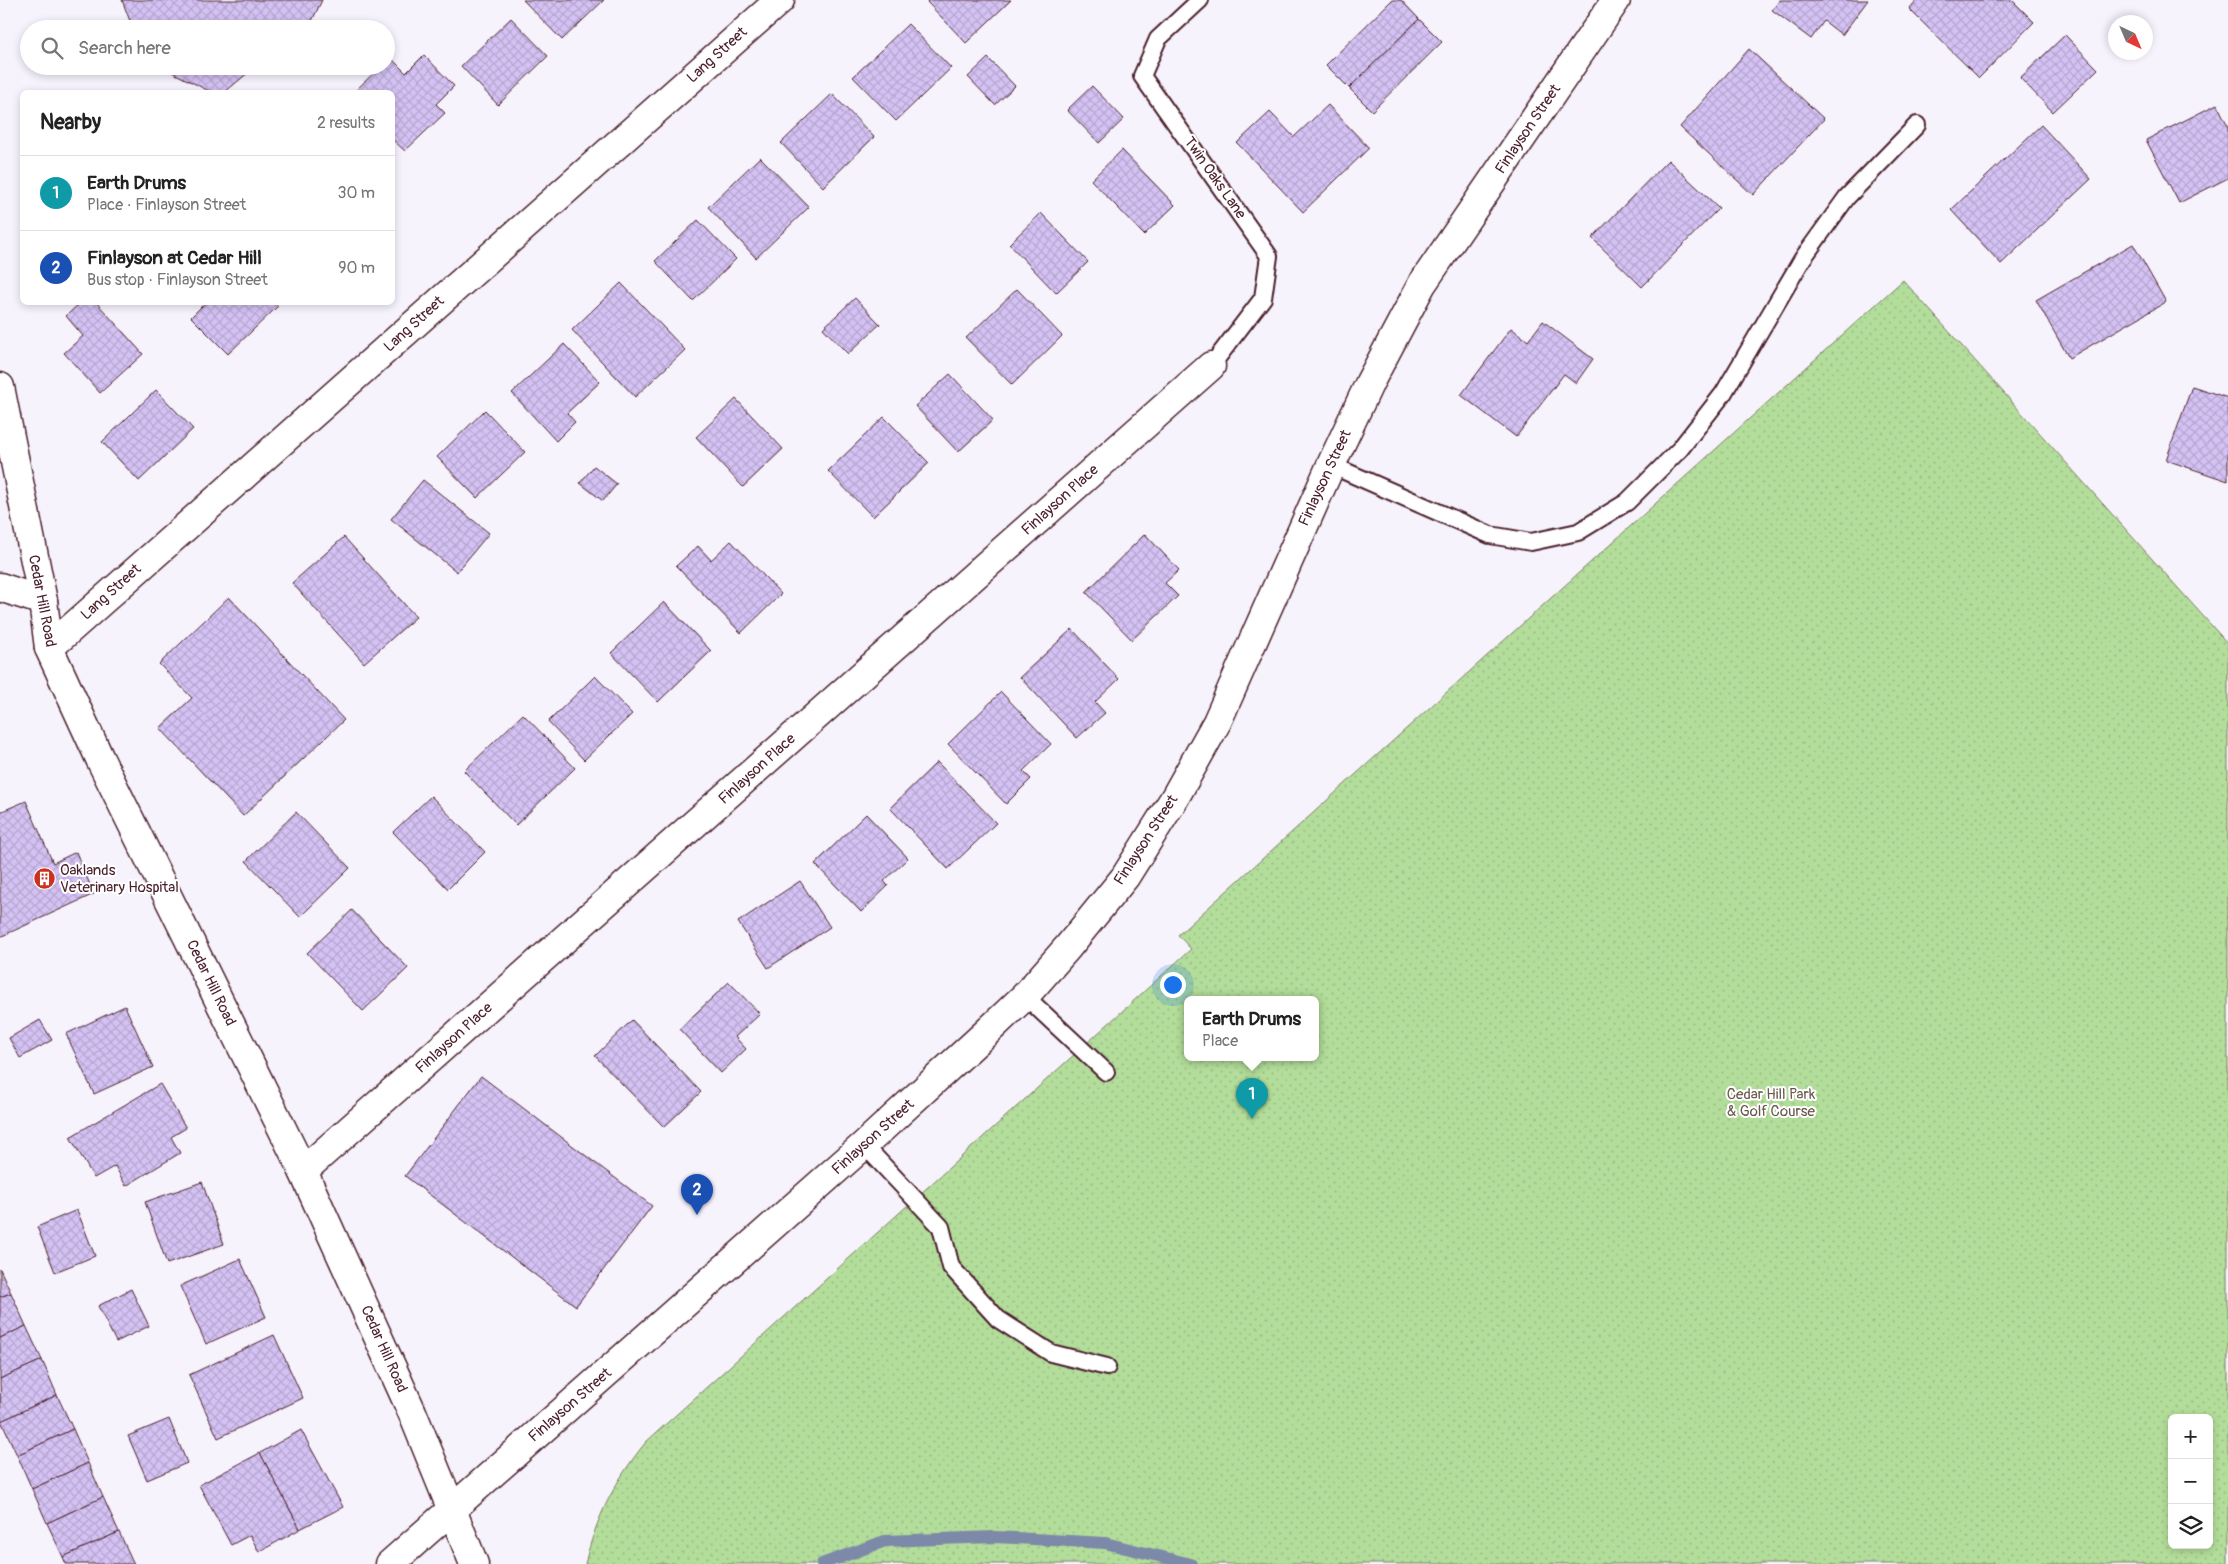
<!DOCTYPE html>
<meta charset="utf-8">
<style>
body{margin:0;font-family:Pangolin,sans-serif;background:#f2f2f2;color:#222}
.controls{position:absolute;right:15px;bottom:15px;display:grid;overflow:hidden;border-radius:8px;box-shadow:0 2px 8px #0003}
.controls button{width:45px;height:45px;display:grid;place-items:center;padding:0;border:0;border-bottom:1px solid #e0e0e0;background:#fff;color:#222;font:25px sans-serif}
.compass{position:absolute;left:2108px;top:15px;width:45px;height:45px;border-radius:50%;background:#fff;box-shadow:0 2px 8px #0003;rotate:136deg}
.you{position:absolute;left:1172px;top:984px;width:18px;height:18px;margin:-12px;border:4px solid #fff;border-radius:50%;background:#1a73e8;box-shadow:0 0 0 8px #1a73e833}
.badge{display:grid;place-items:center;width:32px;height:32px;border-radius:50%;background:#1a73e8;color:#fff;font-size:16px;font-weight:700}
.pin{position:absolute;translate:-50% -41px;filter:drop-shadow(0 1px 2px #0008)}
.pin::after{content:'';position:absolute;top:26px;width:18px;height:15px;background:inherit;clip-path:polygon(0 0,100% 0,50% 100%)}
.popup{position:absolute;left:1184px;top:996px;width:135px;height:65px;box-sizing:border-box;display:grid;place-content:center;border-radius:8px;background:#fff;filter:drop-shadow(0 1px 4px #0005);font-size:16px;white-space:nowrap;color:#767676}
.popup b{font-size:19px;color:#222}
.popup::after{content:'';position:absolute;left:50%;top:100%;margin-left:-10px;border:10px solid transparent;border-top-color:#fff}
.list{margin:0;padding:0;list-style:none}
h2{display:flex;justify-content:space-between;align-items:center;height:65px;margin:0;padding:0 20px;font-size:21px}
h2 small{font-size:16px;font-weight:400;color:#767676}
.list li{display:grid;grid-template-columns:32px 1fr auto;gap:15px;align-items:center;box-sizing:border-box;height:75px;padding:0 20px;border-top:1px solid #e0e0e0}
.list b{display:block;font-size:19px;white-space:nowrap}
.list p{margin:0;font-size:16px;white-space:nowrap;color:#767676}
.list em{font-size:16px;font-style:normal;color:#767676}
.icon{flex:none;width:28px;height:28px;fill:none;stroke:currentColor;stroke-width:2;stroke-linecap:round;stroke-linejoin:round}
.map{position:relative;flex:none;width:2228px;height:1564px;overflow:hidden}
.search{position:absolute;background:#fff;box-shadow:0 2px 8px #0003;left:20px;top:20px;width:375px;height:55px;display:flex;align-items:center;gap:12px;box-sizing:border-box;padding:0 18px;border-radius:28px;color:#767676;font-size:19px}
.panel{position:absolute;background:#fff;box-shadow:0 2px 8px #0003;left:20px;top:90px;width:375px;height:215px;border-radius:8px}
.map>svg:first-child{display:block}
.park{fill:url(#park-dots);stroke:#7e7e62;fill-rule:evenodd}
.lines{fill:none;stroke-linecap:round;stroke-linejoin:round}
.stream{stroke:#7d89a8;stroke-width:12}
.building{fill:url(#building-cross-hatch);stroke:#4a1f2b}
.lane-casing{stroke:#4a1f2b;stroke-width:20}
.street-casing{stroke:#4a1f2b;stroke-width:31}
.secondary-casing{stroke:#4a1f2b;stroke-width:31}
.lane{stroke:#fff;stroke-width:16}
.street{stroke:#fff;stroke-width:28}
.secondary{stroke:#fff;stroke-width:28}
.labels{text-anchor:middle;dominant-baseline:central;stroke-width:4;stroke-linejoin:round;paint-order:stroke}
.street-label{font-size:15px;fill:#4a1f2b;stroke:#fff}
.poi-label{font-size:15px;fill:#4a1f2b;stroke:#fff;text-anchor:start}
.park-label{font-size:15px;fill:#6a584c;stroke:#fff}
</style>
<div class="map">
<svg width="2228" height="1564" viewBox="0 0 2228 1564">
<defs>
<pattern id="park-dots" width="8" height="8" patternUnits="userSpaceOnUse" patternTransform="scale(1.25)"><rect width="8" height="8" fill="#b3dd9a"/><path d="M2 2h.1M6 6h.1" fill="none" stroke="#9bbd85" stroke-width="1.8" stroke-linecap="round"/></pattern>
<pattern id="building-cross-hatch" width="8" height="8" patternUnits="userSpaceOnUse" patternTransform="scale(1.25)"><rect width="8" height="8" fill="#d3c2f3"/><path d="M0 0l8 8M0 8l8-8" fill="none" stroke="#b7a6d0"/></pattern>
</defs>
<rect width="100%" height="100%" fill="#f6f3fd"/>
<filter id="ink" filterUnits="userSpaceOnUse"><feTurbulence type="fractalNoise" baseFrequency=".02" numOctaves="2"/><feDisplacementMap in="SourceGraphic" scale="10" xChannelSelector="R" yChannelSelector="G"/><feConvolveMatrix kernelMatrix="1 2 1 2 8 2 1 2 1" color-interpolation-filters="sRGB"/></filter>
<g filter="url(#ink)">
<path class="park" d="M1903,280L2228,644V1564H585C596,1517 616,1479 646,1442L1191,949L1178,935ZM1188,1000H1316V1058H1188ZM2172,1418H2209V1545H2172Z"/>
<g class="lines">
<path class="stream" d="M822,1564L885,1541L995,1537L1105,1543L1191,1564"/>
</g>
<g class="building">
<path d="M122,0H322L310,25L307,22L299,29H133Z"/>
<path d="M523,0H604L562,40Z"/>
<path d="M929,0H1011L966,43L927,2Z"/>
<path d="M1392,0H1401L1419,19L1349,88L1326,65Z"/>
<path d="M1780,0H1868L1842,35L1824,21L1811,39L1772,10Z"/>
<path d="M1917,0H2012L2034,22L1979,78L1909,9Z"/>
<path d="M511,18L548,56L498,105L461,66Z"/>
<path d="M1419,19L1442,42L1372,111L1349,88Z"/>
<path d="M908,24L951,68L896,121L853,77Z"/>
<path d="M2065,35L2098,69L2053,112L2020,78Z"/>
<path d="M1749,49L1824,119L1753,195L1680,127Z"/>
<path d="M424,55L454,86L436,104L445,113L405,151L392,139V92H354L381,66H386V61L390,57L406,73Z"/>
<path d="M988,58L1015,86L995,105L968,77Z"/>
<path d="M160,66H256L225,92H211Z"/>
<path d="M1092,86L1124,119L1099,143L1067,110Z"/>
<path d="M832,94L874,137L823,187L781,143Z"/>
<path d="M2217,104L2228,126V178L2179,203L2146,140Z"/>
<path d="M1328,105L1369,148L1303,212L1237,143L1270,112L1294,137Z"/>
<path d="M2041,125L2091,179L2001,264L1951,210Z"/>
<path d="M1122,150L1175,205L1144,235L1091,180Z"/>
<path d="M760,157L809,207L756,258L708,207Z"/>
<path d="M1668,160L1719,208L1642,287L1592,238Z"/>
<path d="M1041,213L1088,262L1056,293L1009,244Z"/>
<path d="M698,220L736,259L693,301L655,261Z"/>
<path d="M2133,244L2166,302L2069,358L2036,300Z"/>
<path d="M621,283L685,350L635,397L572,330Z"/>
<path d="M1017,289L1062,336L1012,385L966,338Z"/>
<path d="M855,298L880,324L848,354L823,328Z"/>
<path d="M81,302H96L143,354L100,393L64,353L83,336L66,316Z"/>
<path d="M206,302H274L278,306L228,354L191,317Z"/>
<path d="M1543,321L1593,359L1576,383L1564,374L1516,437L1461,395L1511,328L1528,341Z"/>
<path d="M564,344L600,382L567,413L575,422L556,441L512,393Z"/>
<path d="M950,374L993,420L958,452L915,406Z"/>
<path d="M2192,386L2228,398V481L2166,460Z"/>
<path d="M156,390L193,429L139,481L102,442Z"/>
<path d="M736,399L783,449L743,487L696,437Z"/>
<path d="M485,410L525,452L477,498L437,457Z"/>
<path d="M884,417L929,463L873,517L828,471Z"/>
<path d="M594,466L617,484L603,501L580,483Z"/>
<path d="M423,480L489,533L457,572L391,519Z"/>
<path d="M1145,534L1179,570L1165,583L1178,596L1132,640L1086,592Z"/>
<path d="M344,537L416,617L364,663L292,583Z"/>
<path d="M731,541L781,594L741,633L676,566L698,546L711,560Z"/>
<path d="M229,597L344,720L243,816L160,728L192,698L159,664Z"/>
<path d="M664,602L711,651L658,702L611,653Z"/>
<path d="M1072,629L1119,679L1095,702L1105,713L1077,738L1020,677Z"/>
<path d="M595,676L632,714L584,760L548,722Z"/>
<path d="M1001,692L1051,744L1023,771L1031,779L1006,804L948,744Z"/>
<path d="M523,714L575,768L516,825L464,771Z"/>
<path d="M937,762L996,823L948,869L890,808Z"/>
<path d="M431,796L485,852L448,889L393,832Z"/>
<path d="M26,801L53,863L76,852L94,894L0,937V812Z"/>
<path d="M296,812L350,868L300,917L246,861Z"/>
<path d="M866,814L908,858L884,881L888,886L861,912L815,864Z"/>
<path d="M800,881L830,927L768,968L738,922Z"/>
<path d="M352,910L408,968L363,1011L307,953Z"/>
<path d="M729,982L760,1014L735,1037L746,1049L721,1073L679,1029Z"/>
<path d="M125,1006L153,1067L94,1094L66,1034Z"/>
<path d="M40,1020L52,1040L20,1058L9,1038Z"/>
<path d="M632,1020L701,1092L664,1127L595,1056Z"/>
<path d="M481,1076L652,1206L576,1306L405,1176Z"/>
<path d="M160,1084L186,1128L171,1137L180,1153L126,1186L115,1166L94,1178L70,1137Z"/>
<path d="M202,1182L224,1244L167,1264L145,1202Z"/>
<path d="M77,1210L95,1256L55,1272L37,1227Z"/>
<path d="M240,1259L266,1317L206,1344L180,1286Z"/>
<path d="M0,1269L11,1293L0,1297Z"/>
<path d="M131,1289L149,1326L116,1342L98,1306Z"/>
<path d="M11,1293L26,1326L0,1338V1297Z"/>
<path d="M26,1326L42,1360L0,1379V1338Z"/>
<path d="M274,1335L303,1398L218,1438L189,1375Z"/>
<path d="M42,1360L57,1395L1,1421L0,1379Z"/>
<path d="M57,1395L73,1429L17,1455L1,1421Z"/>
<path d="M169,1419L187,1463L147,1480L128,1436Z"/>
<path d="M73,1429L88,1463L32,1489L17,1455Z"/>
<path d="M301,1430L343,1507L300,1529L260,1453Z"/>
<path d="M260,1453L300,1529L259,1552L250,1535L231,1545L199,1485Z"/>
<path d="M88,1463L103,1497L47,1523L32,1489Z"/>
<path d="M103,1497L119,1532L63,1557L47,1523Z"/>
<path d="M119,1532L134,1564H66L63,1557Z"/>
</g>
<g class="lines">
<defs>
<g id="lane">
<path d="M1200,0L1158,39L1142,76L1269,256L1263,298L1211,366"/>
<path d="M1331,465L1490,535L1531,542L1578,532L1627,502L1680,449L1723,394L1803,258L1847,197L1917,125"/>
<path d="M1025,996L1106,1072"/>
<path d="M864,1145L941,1227L951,1267L998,1319L1051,1353L1107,1367"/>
</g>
<g id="street">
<path d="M0,587L43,601"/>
<path d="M49,648L780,0"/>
<path d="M303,1171L1211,366"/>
</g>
<g id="secondary">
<path d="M0,387L43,601L49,648L100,759L303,1171L412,1412L474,1564"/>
<path d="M390,1564L864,1145L986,1033L1025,996L1068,947L1125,877L1174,799L1217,722L1331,465L1370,382L1422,284L1616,0"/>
</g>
</defs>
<use href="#lane" class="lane-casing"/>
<use href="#street" class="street-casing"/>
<use href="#secondary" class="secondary-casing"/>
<use href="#lane" class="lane"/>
<use href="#street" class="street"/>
<use href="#secondary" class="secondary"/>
</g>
</g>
<defs>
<symbol id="building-disc" viewBox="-11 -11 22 22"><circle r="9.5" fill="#c8321e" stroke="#fff"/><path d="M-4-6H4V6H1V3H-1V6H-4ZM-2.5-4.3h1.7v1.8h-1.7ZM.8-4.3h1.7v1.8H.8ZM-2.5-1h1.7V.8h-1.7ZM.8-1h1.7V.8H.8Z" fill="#fff"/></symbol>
</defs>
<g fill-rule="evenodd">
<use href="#building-disc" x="32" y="866" width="25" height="25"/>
</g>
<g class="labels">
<g class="street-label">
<text transform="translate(717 55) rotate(-42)">Lang Street</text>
<text transform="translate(1528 129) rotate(-56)">Finlayson Street</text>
<text transform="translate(1215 178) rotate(55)">Twin Oaks Lane</text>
<text transform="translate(414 324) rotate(-42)">Lang Street</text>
<text transform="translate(1325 478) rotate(-65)">Finlayson Street</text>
<text transform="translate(1060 500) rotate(-42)">Finlayson Place</text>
<text transform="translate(111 592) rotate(-42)">Lang Street</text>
<text transform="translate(42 601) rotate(79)">Cedar Hill Road</text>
<text transform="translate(757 769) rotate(-42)">Finlayson Place</text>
<text transform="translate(1146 840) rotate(-57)">Finlayson Street</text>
<text transform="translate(211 983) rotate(64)">Cedar Hill Road</text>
<text transform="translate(454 1038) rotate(-42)">Finlayson Place</text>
<text transform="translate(873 1137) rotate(-42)">Finlayson Street</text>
<text transform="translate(384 1349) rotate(66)">Cedar Hill Road</text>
<text transform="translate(570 1405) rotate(-41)">Finlayson Street</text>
</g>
<g class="poi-label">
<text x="60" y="870">Oaklands<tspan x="60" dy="17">Veterinary Hospital</tspan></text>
</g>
<g class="park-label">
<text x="1771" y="1094">Cedar Hill Park<tspan x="1771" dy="17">&amp; Golf Course</tspan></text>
</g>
</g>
</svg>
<div class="controls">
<button>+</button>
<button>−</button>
<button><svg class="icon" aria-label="layers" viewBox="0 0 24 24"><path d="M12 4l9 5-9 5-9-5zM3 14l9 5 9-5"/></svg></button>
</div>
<svg class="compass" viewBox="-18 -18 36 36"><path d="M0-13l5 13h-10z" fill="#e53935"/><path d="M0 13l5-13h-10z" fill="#767676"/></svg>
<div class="you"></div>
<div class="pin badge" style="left:1252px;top:1119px;background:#0f9aa8">1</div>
<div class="popup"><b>Earth Drums</b>Place</div>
<div class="pin badge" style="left:697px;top:1215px;background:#1a4fb4">2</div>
<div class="search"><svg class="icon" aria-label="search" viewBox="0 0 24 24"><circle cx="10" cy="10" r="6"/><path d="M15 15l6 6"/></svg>Search here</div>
<section class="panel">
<h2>Nearby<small>2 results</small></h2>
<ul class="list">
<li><span class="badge" style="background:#0f9aa8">1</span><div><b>Earth Drums</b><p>Place · Finlayson Street</p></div><em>30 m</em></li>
<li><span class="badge" style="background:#1a4fb4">2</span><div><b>Finlayson at Cedar Hill</b><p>Bus stop · Finlayson Street</p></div><em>90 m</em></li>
</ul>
</section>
</div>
